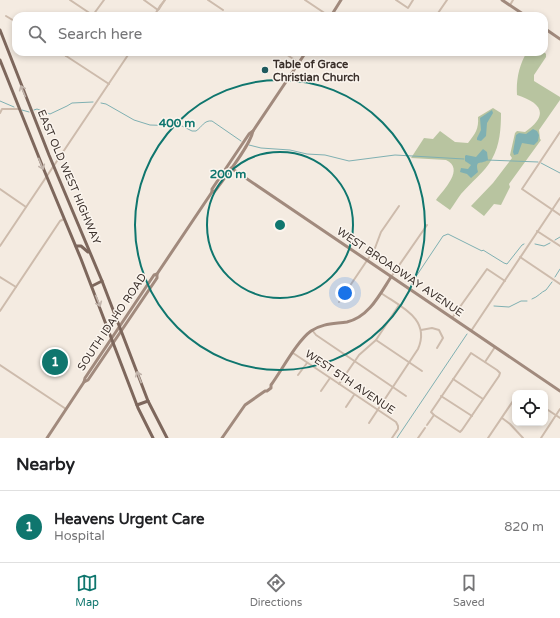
<!DOCTYPE html>
<style>
body{margin:0;font-family:"Varela Round",sans-serif;background:#f2f2f2;color:#202124}
.controls{position:absolute;right:12px;bottom:12px;display:grid;overflow:hidden;border-radius:8px;box-shadow:0 2px 6px #0003}
.controls button{width:36px;height:36px;display:grid;place-items:center;padding:0;border:0;border-bottom:1px solid #e0e0e0;background:#fff;color:#202124;font:20px sans-serif}
.you{position:absolute;left:345px;top:293px;width:14px;height:14px;margin:-10px;border:3px solid #fff;border-radius:50%;background:#1a73e8;box-shadow:0 0 0 6px #1a73e833}
.badge{display:grid;place-items:center;width:26px;height:26px;border-radius:50%;background:#0f766e;color:#fff;font-size:13px;font-weight:700}
.pin{position:absolute;translate:-50% -50%;border:2px solid #fff;box-shadow:0 1px 4px #0006}
.list{margin:0;padding:0;list-style:none}
h2{display:flex;justify-content:space-between;align-items:center;height:52px;margin:0;padding:0 16px;font-size:17px}
h2 small{font-size:13px;font-weight:400;color:#757577}
.list li{display:grid;grid-template-columns:26px 1fr auto;gap:12px;align-items:center;box-sizing:border-box;height:72px;padding:0 16px;border-top:1px solid #e0e0e0}
.list b{display:block;font-size:15px;white-space:nowrap}
.list p{margin:0;font-size:13px;white-space:nowrap;color:#757577}
.list em{font-size:13px;font-style:normal;color:#757577}
.icon{flex:none;width:22px;height:22px;fill:none;stroke:currentColor;stroke-width:2;stroke-linecap:round;stroke-linejoin:round}
.map{position:relative;flex:none;width:560px;height:438px;overflow:hidden}
.search{position:absolute;background:#fff;box-shadow:0 2px 6px #0003;left:12px;right:12px;top:12px;height:44px;display:flex;align-items:center;gap:10px;box-sizing:border-box;padding:0 14px;border-radius:12px;color:#757577;font-size:15px}
.sheet{height:124px;background:#fff}
nav{display:flex;justify-content:space-around;align-items:center;box-sizing:border-box;height:56px;border-top:1px solid #e0e0e0;background:#fff;font-size:11px;color:#757577}
nav a{display:grid;justify-items:center;gap:2px}
nav .on{color:#0f766e}
.map>svg:first-child{display:block}
.green{fill:#b8c4a0}
.water{fill:#7fb0b2}
.lines{fill:none;stroke-linecap:round;stroke-linejoin:round}
.stream{stroke:#7fb0b2;stroke-width:1}
.street{stroke:#cdbbac;stroke-width:2}
.secondary{stroke:#a18a7d;stroke-width:3}
.primary{stroke:#7d675c;stroke-width:3}
.oneway{stroke:#c2b5ac}
.ring{fill:none;stroke:#0f766e;stroke-width:2}
.poi-dot{fill:#1f5a5e;stroke:#fbf5ee;stroke-width:1.5}
.labels{text-anchor:middle;dominant-baseline:central;stroke-width:3;stroke-linejoin:round;paint-order:stroke}
.poi-label{font-size:11px;font-weight:bold;fill:#3b302b;stroke:#fbf5ee;text-anchor:start}
.street-label{font-size:11px;fill:#3b302b;stroke:#fbf5ee}
.centre{fill:#0f766e;stroke:#fbf5ee;stroke-width:2}
.ring-label{font-size:12px;text-anchor:middle;font-weight:bold;fill:#0f766e;stroke:#fbf5ee;stroke-width:3;stroke-linejoin:round;paint-order:stroke}
</style>
<div class="map">
<svg width="560" height="438" viewBox="0 0 560 438">
<rect width="100%" height="100%" fill="#f4ebe1"/>
<g class="green">
<path d="M527,52H544L546,54V57L534,75V81L560,97V100L539,130L540,139L541,140L509,184L510,187L501,205L494,204L484,216L471,206L493,183L512,158L510,155L515,133L517,131L525,132C550,114 541,103 517,95C516,80 519,65 527,52Z"/>
<path d="M493,108L501,113C501,128 500,145 492,159C484,173 471,182 461,194C457,199 454,205 450,210L436,200C444,189 465,169 446,160L411,158L424,138L433,139L440,131L455,142L468,143C475,134 479,129 478,117Z"/>
</g>
<g class="water">
<path d="M492,110L493,113L487,123L486,136L481,141L477,140V138L481,130L480,118Z"/>
<path d="M533,129L537,131L539,135L538,141L534,145L522,143L518,154L514,155L513,152L516,135L519,133L526,134Z"/>
<path d="M483,149L487,152L488,160C480,165 475,159 478,172L471,178L467,174L460,172L461,168L468,169L471,165L465,161V156L466,155L476,157Z"/>
</g>
<g class="lines">
<g class="stream">
<path d="M0,101L14,107"/>
<path d="M101,103L106,104L134,120L150,125L182,126L192,131H196C202,127 204,120 212,121L241,141"/>
<path d="M22,110L29,112"/>
<path d="M34,110L37,109L50,114L67,106L72,103L93,102"/>
<path d="M249,145L261,148L290,150L307,154L325,155L349,161L395,155L464,159"/>
<path d="M487,160L538,162"/>
<path d="M541,163L560,173"/>
<path d="M555,240L560,237"/>
<path d="M535,244L544,246L550,243"/>
<path d="M402,272L411,278H415L443,236L448,234L482,251L483,250L504,263L507,264L522,245L524,244"/>
<path d="M555,277L560,269"/>
<path d="M532,299C538,297 541,292 546,290L552,282"/>
<path d="M494,306L509,307L521,301H527"/>
<path d="M397,438L467,334"/>
</g>
<g class="street">
<path d="M70,0L94,16"/>
<path d="M144,0L158,10"/>
<path d="M208,0L223,10"/>
<path d="M305,0L329,16"/>
<path d="M396,0L408,8L413,0"/>
<path d="M510,5L513,0"/>
<path d="M159,9L164,1"/>
<path d="M93,15L104,0"/>
<path d="M6,16L16,22"/>
<path d="M154,16L160,6L165,0"/>
<path d="M436,16L447,0"/>
<path d="M60,52L109,84"/>
<path d="M283,52L299,63"/>
<path d="M468,52L469,55"/>
<path d="M66,56L69,52"/>
<path d="M0,113L2,109H19"/>
<path d="M560,132L522,189L560,215"/>
<path d="M0,189L26,207"/>
<path d="M537,231L560,246"/>
<path d="M0,246L130,52"/>
<path d="M520,257L560,284"/>
<path d="M0,277L16,287"/>
<path d="M391,277L427,225"/>
<path d="M339,302L370,256L375,248L381,232L399,206"/>
<path d="M0,311L60,221L64,219"/>
<path d="M452,318L487,269L505,281"/>
<path d="M312,330L316,335L406,396"/>
<path d="M421,330L432,328L439,330L443,338L437,348"/>
<path d="M471,331L560,198"/>
<path d="M376,340L422,371"/>
<path d="M293,353L396,422L398,426V429L392,438"/>
<path d="M471,353L497,370L500,373L499,376L462,430L460,432L434,415L431,412Z"/>
<path d="M485,362L495,347"/>
<path d="M0,365L66,409"/>
<path d="M298,375L307,363"/>
<path d="M453,379L483,399"/>
<path d="M339,384L359,355L376,340L399,305"/>
<path d="M321,391L330,378"/>
<path d="M518,393L520,391L523,393"/>
<path d="M441,396L472,416"/>
<path d="M346,407L354,395"/>
<path d="M545,408L560,418"/>
<path d="M502,418L510,424L523,438"/>
<path d="M369,423L418,349C431,319 401,307 381,293"/>
<path d="M427,425L434,415"/>
<path d="M418,438L425,428"/>
<path d="M488,438L515,398"/>
<path d="M541,438L560,409"/>
</g>
<g class="secondary">
<path d="M502,0L526,16"/>
<path d="M331,16L341,0"/>
<path d="M544,28L560,39"/>
<path d="M231,168L560,391"/>
<path d="M212,192V189L249,134L253,131L306,52"/>
<path d="M84,382L85,378L154,275L157,274L212,192L215,191C225,177 250,146 253,131"/>
<path d="M47,438L84,382L88,380L157,278V274"/>
<path d="M222,438L245,405L265,391H267L271,388V385C282,370 297,341 311,331C323,323 334,324 347,322C369,317 380,294 391,277"/>
</g>
<g class="primary">
<path d="M0,30L49,155L102,281L148,401L167,438"/>
<path d="M0,60L44,170L81,259L138,408L153,438"/>
<path d="M76,246H81L88,252"/>
<path d="M92,286L102,281"/>
<path d="M137,405L148,401"/>
</g>
</g>
<defs><path id="oneway-shaft" d="M-6 0H5M1.5-3L5.5 0L1.5 3" fill="none" stroke-width="1.6" stroke-linecap="round" stroke-linejoin="round"/></defs>
<g class="oneway">
<use href="#oneway-shaft" transform="translate(23 91) rotate(-112)"/>
<use href="#oneway-shaft" transform="translate(41 164) rotate(68)"/>
<use href="#oneway-shaft" transform="translate(98 301) rotate(68)"/>
<use href="#oneway-shaft" transform="translate(139 377) rotate(-111)"/>
</g>
<g class="ring">
<circle cx="280" cy="225" r="73"/>
<circle cx="280" cy="225" r="145"/>
</g>
<circle class="poi-dot" cx="265" cy="70" r="4"/>
<g class="labels">
<g class="poi-label">
<text x="273" y="64">Table of Grace<tspan x="273" dy="13">Christian Church</tspan></text>
</g>
<g class="street-label">
<text transform="translate(69 177) rotate(67)">EAST OLD WEST HIGHWAY</text>
<text transform="translate(400 272) rotate(34)">WEST BROADWAY AVENUE</text>
<text transform="translate(112 322) rotate(-56)">SOUTH IDAHO ROAD</text>
<text transform="translate(350 382) rotate(34)">WEST 5TH AVENUE</text>
</g>
</g>
<circle cx="280" cy="225" r="6" class="centre"/>
<g class="ring-label">
<text x="177" y="127">400 m</text>
<text x="228" y="178">200 m</text>
</g>
</svg>
<div class="controls">
<button><svg class="icon" aria-label="locate" viewBox="0 0 24 24"><circle cx="12" cy="12" r="6"/><path d="M12 2v4M12 18v4M2 12h4M18 12h4"/></svg></button>
</div>
<div class="you"></div>
<div class="pin badge" style="left:55px;top:362px">1</div>
<div class="search"><svg class="icon" aria-label="search" viewBox="0 0 24 24"><circle cx="10" cy="10" r="6"/><path d="M15 15l6 6"/></svg>Search here</div>
</div>
<section class="sheet">
<h2>Nearby<small></small></h2>
<ul class="list">
<li><span class="badge">1</span><div><b>Heavens Urgent Care</b><p>Hospital</p></div><em>820 m</em></li>
</ul>
</section>
<nav>
<a class="on"><svg class="icon" aria-label="map" viewBox="0 0 24 24"><path d="M3 6l6-2 6 2 6-2v14l-6 2-6-2-6 2zM9 4v14M15 6v14"/></svg>Map</a>
<a><svg class="icon" aria-label="directions" viewBox="0 0 24 24"><path d="M12 3l9 9-9 9-9-9zM9 14v-3h6M13 9l2 2-2 2"/></svg>Directions</a>
<a><svg class="icon" aria-label="saved" viewBox="0 0 24 24"><path d="M7 4h10v16l-5-4-5 4z"/></svg>Saved</a>
</nav>
